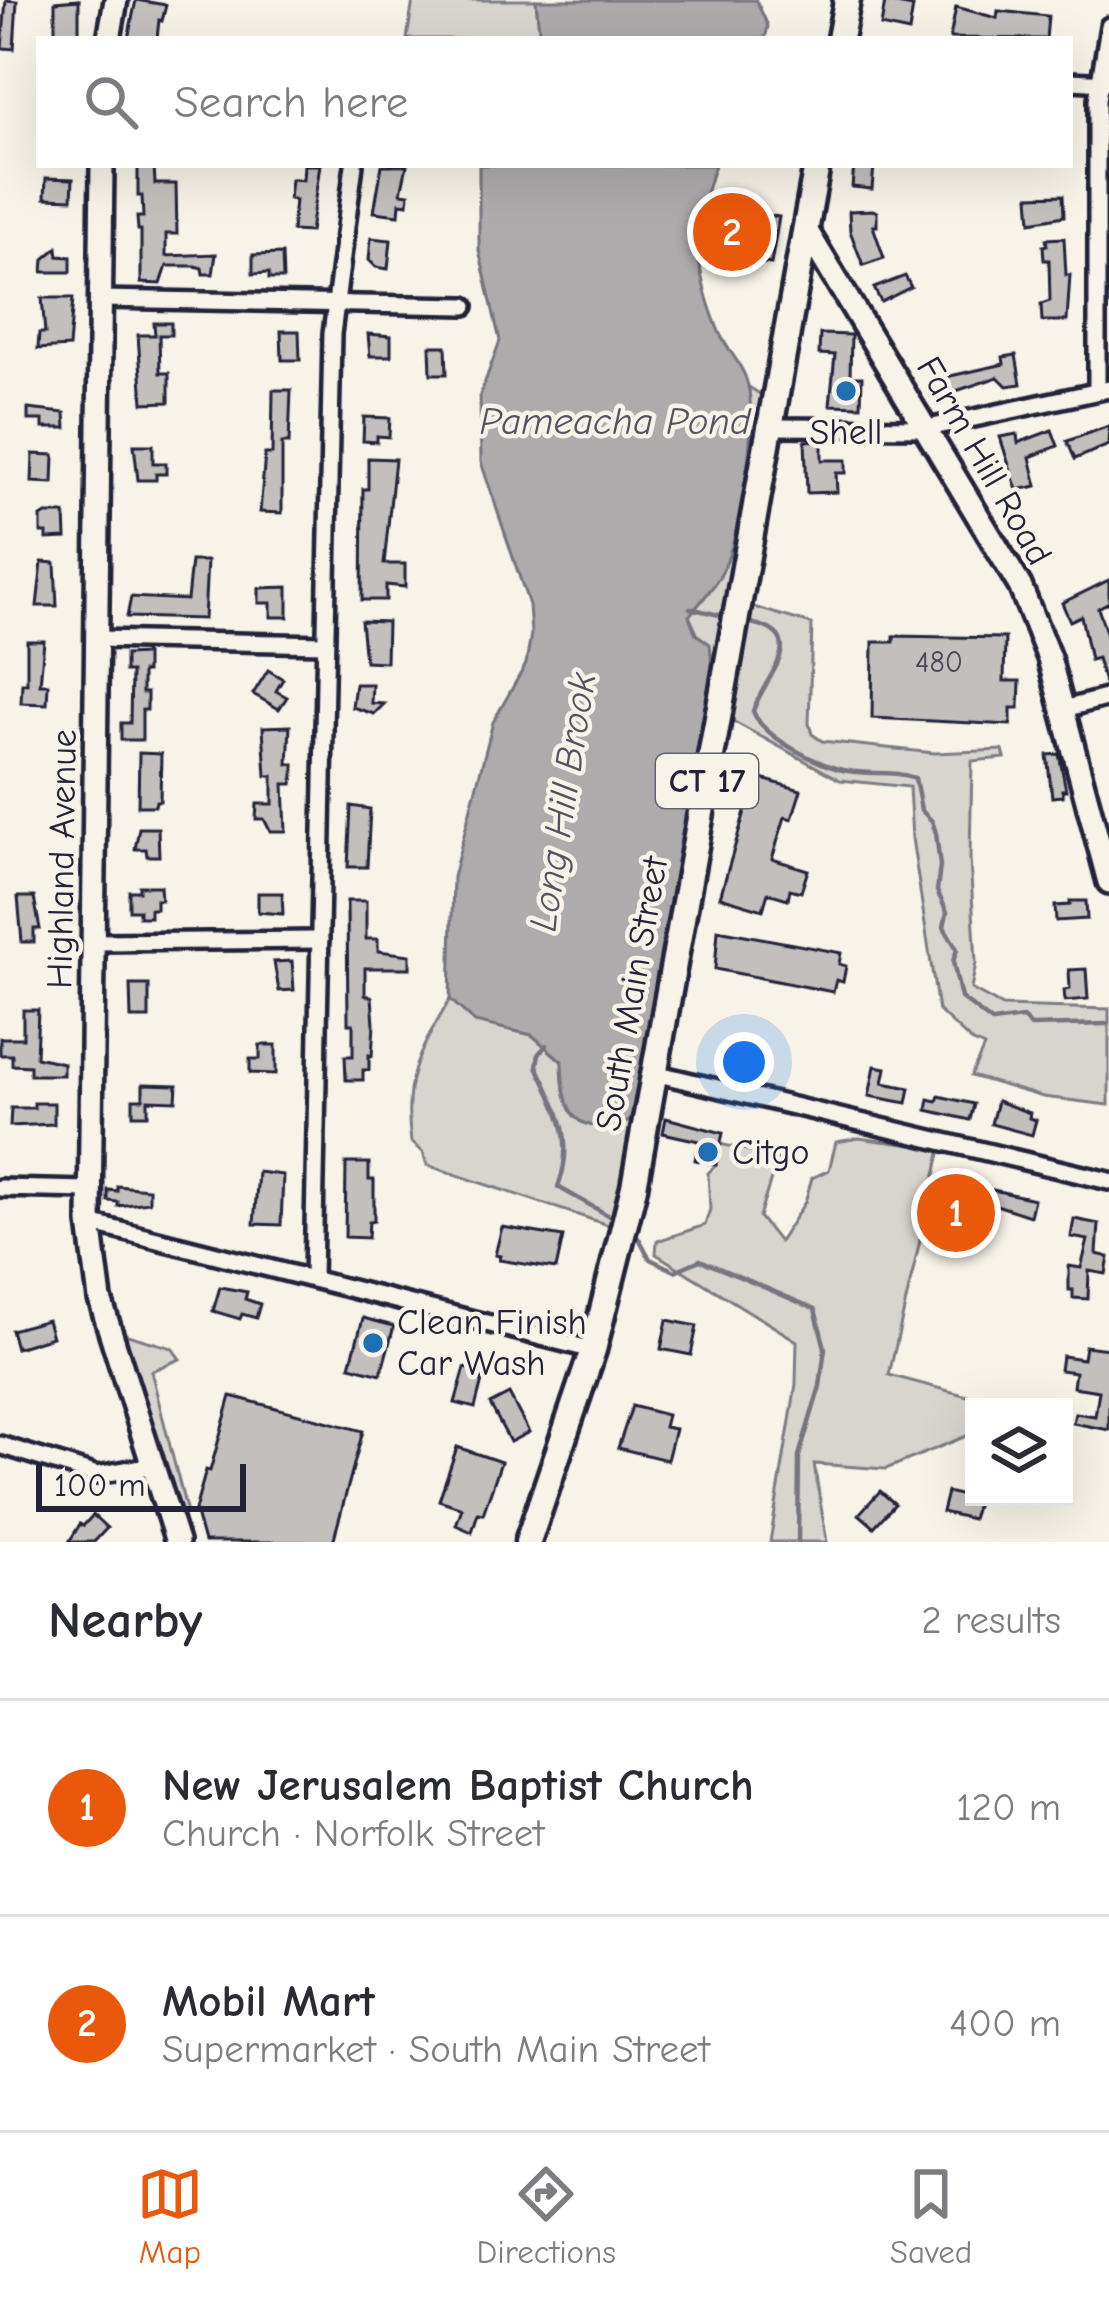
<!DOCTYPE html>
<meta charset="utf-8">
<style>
body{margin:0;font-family:"Comic Neue",sans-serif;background:#f7f7f7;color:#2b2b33}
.controls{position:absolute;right:36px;bottom:36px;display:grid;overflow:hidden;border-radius:0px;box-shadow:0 12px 48px #0002}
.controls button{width:108px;height:108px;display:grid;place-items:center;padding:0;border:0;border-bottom:3px solid #e1e1e2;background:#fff;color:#2b2b33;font:60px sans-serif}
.scale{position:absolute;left:36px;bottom:30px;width:210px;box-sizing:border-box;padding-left:12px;border:6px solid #22223b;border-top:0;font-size:33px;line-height:42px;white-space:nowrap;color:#22223b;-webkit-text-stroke:9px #f7f3e8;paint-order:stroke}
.you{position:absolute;left:744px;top:1062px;width:42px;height:42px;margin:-30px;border:9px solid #fff;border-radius:50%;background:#1a73e8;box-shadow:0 0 0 18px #1a73e833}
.badge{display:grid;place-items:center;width:78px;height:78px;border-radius:50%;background:#ea580c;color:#fff;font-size:39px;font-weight:700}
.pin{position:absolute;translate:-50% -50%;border:6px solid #fff;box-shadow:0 3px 12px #0006}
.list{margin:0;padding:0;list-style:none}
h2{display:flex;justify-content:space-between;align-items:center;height:156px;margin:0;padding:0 48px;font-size:51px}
h2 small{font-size:39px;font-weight:400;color:#7c7c81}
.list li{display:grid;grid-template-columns:78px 1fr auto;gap:36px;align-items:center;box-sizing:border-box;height:216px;padding:0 48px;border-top:3px solid #e1e1e2}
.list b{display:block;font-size:45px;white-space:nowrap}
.list p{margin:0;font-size:39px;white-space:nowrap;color:#7c7c81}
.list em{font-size:39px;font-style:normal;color:#7c7c81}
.icon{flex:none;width:66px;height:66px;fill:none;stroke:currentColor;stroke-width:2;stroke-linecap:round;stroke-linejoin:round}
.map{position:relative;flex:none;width:1109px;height:1542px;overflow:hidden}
.search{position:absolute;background:#fff;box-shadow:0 12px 48px #0002;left:36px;right:36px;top:36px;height:132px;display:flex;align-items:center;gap:30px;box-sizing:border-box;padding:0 42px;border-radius:0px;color:#7c7c81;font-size:45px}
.sheet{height:588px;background:#fff}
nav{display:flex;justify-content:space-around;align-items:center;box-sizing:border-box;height:168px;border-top:3px solid #e1e1e2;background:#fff;font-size:33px;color:#7c7c81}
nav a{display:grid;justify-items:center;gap:6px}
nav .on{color:#ea580c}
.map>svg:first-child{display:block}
.green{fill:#d8d5cf;stroke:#7d7c85;stroke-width:3}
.water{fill:#aeabad;stroke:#76747f;stroke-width:3}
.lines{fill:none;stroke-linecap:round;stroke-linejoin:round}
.stream{stroke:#76747f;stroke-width:4.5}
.building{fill:#c2bfbd;stroke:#22223b;stroke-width:3}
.street-casing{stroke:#22223b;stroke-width:24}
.secondary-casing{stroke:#22223b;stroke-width:30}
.primary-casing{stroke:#22223b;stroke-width:33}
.street{stroke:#f7f3e8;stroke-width:15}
.secondary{stroke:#f7f3e8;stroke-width:21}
.primary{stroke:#f7f3e8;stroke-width:24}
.poi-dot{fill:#1f6fb2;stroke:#f7f3e8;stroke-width:4.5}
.labels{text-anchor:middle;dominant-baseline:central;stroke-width:9;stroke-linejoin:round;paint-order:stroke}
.number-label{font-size:30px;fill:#4a495c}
.shield{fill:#f7f3e8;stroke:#62616f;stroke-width:3}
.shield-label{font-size:33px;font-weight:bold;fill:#22223b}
.poi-label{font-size:36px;fill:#22223b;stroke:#f7f3e8;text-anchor:start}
.street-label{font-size:36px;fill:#22223b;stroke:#f7f3e8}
.water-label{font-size:39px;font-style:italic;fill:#535263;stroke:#f7f3e8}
</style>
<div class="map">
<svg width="1109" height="1542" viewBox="0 0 1109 1542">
<rect width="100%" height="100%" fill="#f7f3e8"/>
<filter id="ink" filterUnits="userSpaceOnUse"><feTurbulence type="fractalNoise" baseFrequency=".00833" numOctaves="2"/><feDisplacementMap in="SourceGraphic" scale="24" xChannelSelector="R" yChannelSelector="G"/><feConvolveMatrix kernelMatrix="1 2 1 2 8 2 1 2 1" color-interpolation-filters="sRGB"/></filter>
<g filter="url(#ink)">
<g class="green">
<path d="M413,0H536L540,39H407Z"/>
<path d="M749,387L766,398L661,972L712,666L689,616L706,590L720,577L748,461Z"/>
<path d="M750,606L812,624L809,724L812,734L822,741L934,753L1003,750L1005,758L972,761L970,858L976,963L971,989L1002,1006L1109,1009V1105L1043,1097L971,1076L984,1047L971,1041L938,1010L912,838L909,787L840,780L729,719Z"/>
<path d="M450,999L475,1022L532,1035L562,1062C563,1110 572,1138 627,1122L639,1104L611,1226L427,1165L423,1152L411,1142C402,1078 419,1053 450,999Z"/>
<path d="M859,1138L941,1149L889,1375L990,1402L989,1407H974V1433L886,1469L814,1464L827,1542H770L796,1384L797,1341L656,1254L657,1241L705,1225L710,1209L708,1173L716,1165L720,1144L778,1157L759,1217L779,1242L805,1202L812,1178L829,1170L836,1142Z"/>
<path d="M117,1332L172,1348L180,1359L151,1371L187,1513L177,1516Z"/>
</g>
<g class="water">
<path d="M536,0H756L768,26L765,39H540Z"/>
<path d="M479,165H715C692,230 693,270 720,334C728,351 742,363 747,382C759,421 741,535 722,572C716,585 699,604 689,616L696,634L710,644L712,666L639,1104L627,1122C572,1138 563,1110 562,1061L532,1035L475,1022L450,999L453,877L493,722L526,664L531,634L529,605L481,462L480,395L500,341L479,250Z"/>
</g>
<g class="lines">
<g class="stream">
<path d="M690,608L723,616"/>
<path d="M750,623C813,635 765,675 753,711C762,737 821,767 848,771C871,775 893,770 915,778L921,810L932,821L936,833L940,866L937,891L947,912L944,927L957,949L953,962L961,998L992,1022L1023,1018L1031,1026L1108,1024"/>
<path d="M547,1045L539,1053L537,1066C558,1111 576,1138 558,1187L618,1221"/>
<path d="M632,1232L640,1240L650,1259L675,1271L700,1260L815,1309L825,1348L820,1386L799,1456L798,1542"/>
</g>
</g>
<g class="building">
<path d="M6,0L17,1L14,49L2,48Z"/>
<path d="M79,0V39H55V2Z"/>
<path d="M136,0L166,5L162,21L159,20L157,39H128Z"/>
<path d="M885,2L913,7L909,32L881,26Z"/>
<path d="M956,7L997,18L998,11L1048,16L1046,39L950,38Z"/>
<path d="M138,165H154L155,184H176L177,234H166V256L216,254L213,274H203L202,268L195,266H167L161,284L141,283V230H138L137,217H143L142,196H138Z"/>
<path d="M304,165H320L310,232L292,231L295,200L289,199L291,179L303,180Z"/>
<path d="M382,165H407L401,193L409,194L408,204L400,203L399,215L374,212Z"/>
<path d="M854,165H874L872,189L852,187Z"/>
<path d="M46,178L73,179L72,199L45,198Z"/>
<path d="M1063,195L1064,216L1031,222L1029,196Z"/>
<path d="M873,210L877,212V226H873L884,258L863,265L850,231L849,211Z"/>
<path d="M765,215L779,217L771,264L722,257L724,241L717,240L720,223L726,224L727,219L763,225Z"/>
<path d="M371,238L391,240L388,269L376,267L369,260Z"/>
<path d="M1064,238L1066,275H1070L1067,321H1042L1041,304L1050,301L1049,260H1044L1043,246L1047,245L1046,239Z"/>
<path d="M57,248L58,256L71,257V272H43L44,259Z"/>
<path d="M282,254L283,279H269V273L253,274V255Z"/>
<path d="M905,276L911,287L881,302L874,288Z"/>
<path d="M42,298H73L69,347L38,349L39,333H45Z"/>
<path d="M154,323H171V335H159L160,373H169V402L143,403L138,335H155Z"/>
<path d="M281,331H299L300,360H282Z"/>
<path d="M368,334L391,336V356H370Z"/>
<path d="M820,334L851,335L850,377H862L861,406L830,405L835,355L819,354Z"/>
<path d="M430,346H446L447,374H431Z"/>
<path d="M1016,355L1021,384L1007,386L998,377L950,393L946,377L1004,364L1003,357Z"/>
<path d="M273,390H291L289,443H282V513L260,512L265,454H272Z"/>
<path d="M28,409L65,413L66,428H43V420H28Z"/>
<path d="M364,417L390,418L389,437L377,436V442L363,441Z"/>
<path d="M1109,426V445L1075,459L1067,441Z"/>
<path d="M1052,430L1058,446L1030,457L1037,486L1017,490L1000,437L1017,434L1018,443Z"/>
<path d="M822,440V460H846V473H836L837,492L807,493L805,441Z"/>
<path d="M134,445H153V463H166V474H156V480H138Z"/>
<path d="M33,454L54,455L53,483L32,482Z"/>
<path d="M368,458L395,459L384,564H405V587L386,585V600H362L363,489H368Z"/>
<path d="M46,514H65L66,538L47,539V533H41V517Z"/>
<path d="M191,561H207L204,619L127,617L131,597L187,600Z"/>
<path d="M42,562L55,563L57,606H37Z"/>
<path d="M1109,580V602L1098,608L1109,641V685L1105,686L1097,658L1090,660L1081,616L1070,621L1062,603Z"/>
<path d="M288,587V617H271V603H259V588Z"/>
<path d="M361,621L387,622L386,662L365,661Z"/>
<path d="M894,636L1005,638L1004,681H1020L1019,708H1011V725L872,718L873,642H894Z"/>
<path d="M27,641H44L40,684H48L47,704L21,703L22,683H27Z"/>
<path d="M146,654V672H142V693H147V710H142V740H121V723H130L131,672H125V655Z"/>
<path d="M268,670L283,679L276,691L287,697L279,709L253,694Z"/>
<path d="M355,684H372L371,703L384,704L374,714L352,707Z"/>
<path d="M290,726L288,764H294V776L292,784H284L286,831H270L264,819H256L257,804H273V776H266L263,727Z"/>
<path d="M139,753L161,754L160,801H156L155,806H138Z"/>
<path d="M1047,755L1059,754L1066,790H1062L1063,796L1052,797Z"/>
<path d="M755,777L801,790L792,819L785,817L772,859L808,870L801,892L790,889L788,899L768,893L763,910L720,897Z"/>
<path d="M351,806L370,809L367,867H348Z"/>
<path d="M139,828H158L159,856H147L146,849H135Z"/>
<path d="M139,886H160L161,900H156V909H150V917H139V910H129V891H139Z"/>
<path d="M258,893H282L283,914L258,912Z"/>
<path d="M18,897H34L40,929H34V942H22Z"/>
<path d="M347,901H366V939H378V951L410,955V968H365V995L372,997L374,1024L372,1056L369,1055V1070H363V1080H346L345,1056H353V1024H348Z"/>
<path d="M1070,901H1086L1087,919L1056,921L1055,906L1070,905Z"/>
<path d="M718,930L841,953L839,964L846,966L843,982L836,980L833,992L715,969Z"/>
<path d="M292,961L294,990L279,991L274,962Z"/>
<path d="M1086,969L1088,999L1065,1001L1064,990L1070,989L1069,970Z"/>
<path d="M130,985H149V1018H131Z"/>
<path d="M23,1010H38L36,1057L63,1063V1075H30V1066L12,1065V1055H0V1038H23Z"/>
<path d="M260,1045H276V1074L250,1073V1059H260Z"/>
<path d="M875,1066L886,1068L883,1083L910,1088L907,1103L869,1096Z"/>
<path d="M143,1084L177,1085L176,1101L148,1100V1115H133V1099H143Z"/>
<path d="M939,1096L974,1104L970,1120L927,1110L929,1099L937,1101Z"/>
<path d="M997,1101L1030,1113L1029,1118L1036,1120L1032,1135L991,1124Z"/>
<path d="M34,1103H54V1124L10,1126L11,1108H34Z"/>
<path d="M666,1118L723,1133L716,1165L695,1160L699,1141L663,1133Z"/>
<path d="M346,1163H369V1180H374V1221L369,1222L368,1238L345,1237Z"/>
<path d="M258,1172L283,1175L281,1225L254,1224Z"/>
<path d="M117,1186L149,1189V1202L118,1206V1202L108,1201V1190L117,1191Z"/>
<path d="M949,1190L974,1196L967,1225L958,1223L952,1250L934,1246Z"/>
<path d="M993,1190L1034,1199L1030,1216L990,1203Z"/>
<path d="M1074,1219L1099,1224L1097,1254L1109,1257L1106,1274L1089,1271L1088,1299L1073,1298V1290H1069V1266L1081,1268L1088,1240L1071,1237Z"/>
<path d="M502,1227L563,1237L556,1269L499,1260L500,1256L495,1255Z"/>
<path d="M220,1287L247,1292L245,1299L260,1304L256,1318L242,1314L240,1319L213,1311Z"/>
<path d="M363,1318L394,1326L381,1374L350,1366Z"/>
<path d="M47,1320L52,1337L16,1348L11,1330Z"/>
<path d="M667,1320L697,1326L691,1355L661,1349Z"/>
<path d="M1085,1346L1109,1349V1430L1073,1423L1075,1413L1095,1416L1099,1391L1073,1387L1075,1372L1060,1370L1062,1356L1083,1359Z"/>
<path d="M465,1368L484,1373L475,1408L455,1403Z"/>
<path d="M509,1394L529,1432L510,1442L490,1404Z"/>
<path d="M231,1396L363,1431L333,1542H204L195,1510L206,1470L210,1471Z"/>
<path d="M632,1406L667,1415L664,1427L675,1429L667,1460L618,1448Z"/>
<path d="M457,1447L501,1462L483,1514L478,1513L472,1532L456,1525L462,1508L439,1500Z"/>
<path d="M965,1490L974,1492L978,1500L972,1519L942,1512L947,1492L963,1496Z"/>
<path d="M880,1491L895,1504L874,1527L859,1514Z"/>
<path d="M93,1515L107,1528L94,1542H69L80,1524L83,1526Z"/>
</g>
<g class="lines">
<defs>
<g id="street">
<path d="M1070,81L1109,83"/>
<path d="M101,299L465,306"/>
<path d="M1097,391V100L1109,26"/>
<path d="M771,427L928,428L1109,389"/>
<path d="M98,639L325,644"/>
<path d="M1064,709L1109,697"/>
<path d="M94,942L320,940"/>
<path d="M654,1073L1109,1181"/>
<path d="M0,1188L89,1190"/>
<path d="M90,1223L593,1350"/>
<path d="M313,1278L332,334L354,165"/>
<path d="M0,1445L97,1475L154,1465"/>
</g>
<g id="secondary">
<path d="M109,39L116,0"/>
<path d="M102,165L90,1223L100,1299L177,1542"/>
<path d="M805,228L1020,586L1049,658L1109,882"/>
</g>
<g id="primary">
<path d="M840,39L847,0"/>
<path d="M528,1542L593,1350L634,1187L817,165"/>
</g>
</defs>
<use href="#street" class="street-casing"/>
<use href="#secondary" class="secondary-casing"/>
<use href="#primary" class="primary-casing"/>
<use href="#street" class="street"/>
<use href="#secondary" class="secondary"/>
<use href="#primary" class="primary"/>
</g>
</g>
<g class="poi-dot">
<circle cx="846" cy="391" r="12"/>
<circle cx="708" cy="1152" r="12"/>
<circle cx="373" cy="1343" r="12"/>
</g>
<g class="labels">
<g class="number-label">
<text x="939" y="662">480</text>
</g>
<rect class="shield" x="656" y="754" width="102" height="54" rx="9"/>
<g class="shield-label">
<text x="707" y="781">CT 17</text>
</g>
<g class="poi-label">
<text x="846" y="432" text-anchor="middle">Shell</text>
<text x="732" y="1152">Citgo</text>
<text x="397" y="1322">Clean Finish<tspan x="397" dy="41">Car Wash</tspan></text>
</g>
<g class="street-label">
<text transform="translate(984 461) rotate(60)">Farm Hill Road</text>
<text transform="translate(62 859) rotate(-89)">Highland Avenue</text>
<text transform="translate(632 994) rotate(-80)">South Main Street</text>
</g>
<g class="water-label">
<text x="615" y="421">Pameacha Pond</text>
<text transform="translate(563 802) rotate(-81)">Long Hill Brook</text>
</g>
</g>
</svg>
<div class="controls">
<button><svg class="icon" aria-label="layers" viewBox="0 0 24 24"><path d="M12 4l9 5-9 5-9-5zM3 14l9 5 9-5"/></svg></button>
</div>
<div class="scale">100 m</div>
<div class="you"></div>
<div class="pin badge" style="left:956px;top:1213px">1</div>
<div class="pin badge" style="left:732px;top:232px">2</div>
<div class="search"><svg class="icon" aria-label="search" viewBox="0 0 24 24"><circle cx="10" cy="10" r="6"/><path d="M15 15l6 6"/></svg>Search here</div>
</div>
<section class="sheet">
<h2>Nearby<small>2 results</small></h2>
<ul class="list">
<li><span class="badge">1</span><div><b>New Jerusalem Baptist Church</b><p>Church · Norfolk Street</p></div><em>120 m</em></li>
<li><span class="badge">2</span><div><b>Mobil Mart</b><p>Supermarket · South Main Street</p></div><em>400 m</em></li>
</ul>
</section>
<nav>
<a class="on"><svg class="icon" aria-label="map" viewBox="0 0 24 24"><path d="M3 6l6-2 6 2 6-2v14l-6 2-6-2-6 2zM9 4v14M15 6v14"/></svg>Map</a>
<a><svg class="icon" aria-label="directions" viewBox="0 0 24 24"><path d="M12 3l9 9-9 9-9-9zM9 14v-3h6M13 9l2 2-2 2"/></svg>Directions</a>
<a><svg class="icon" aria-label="saved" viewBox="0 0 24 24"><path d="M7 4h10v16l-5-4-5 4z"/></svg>Saved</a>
</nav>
